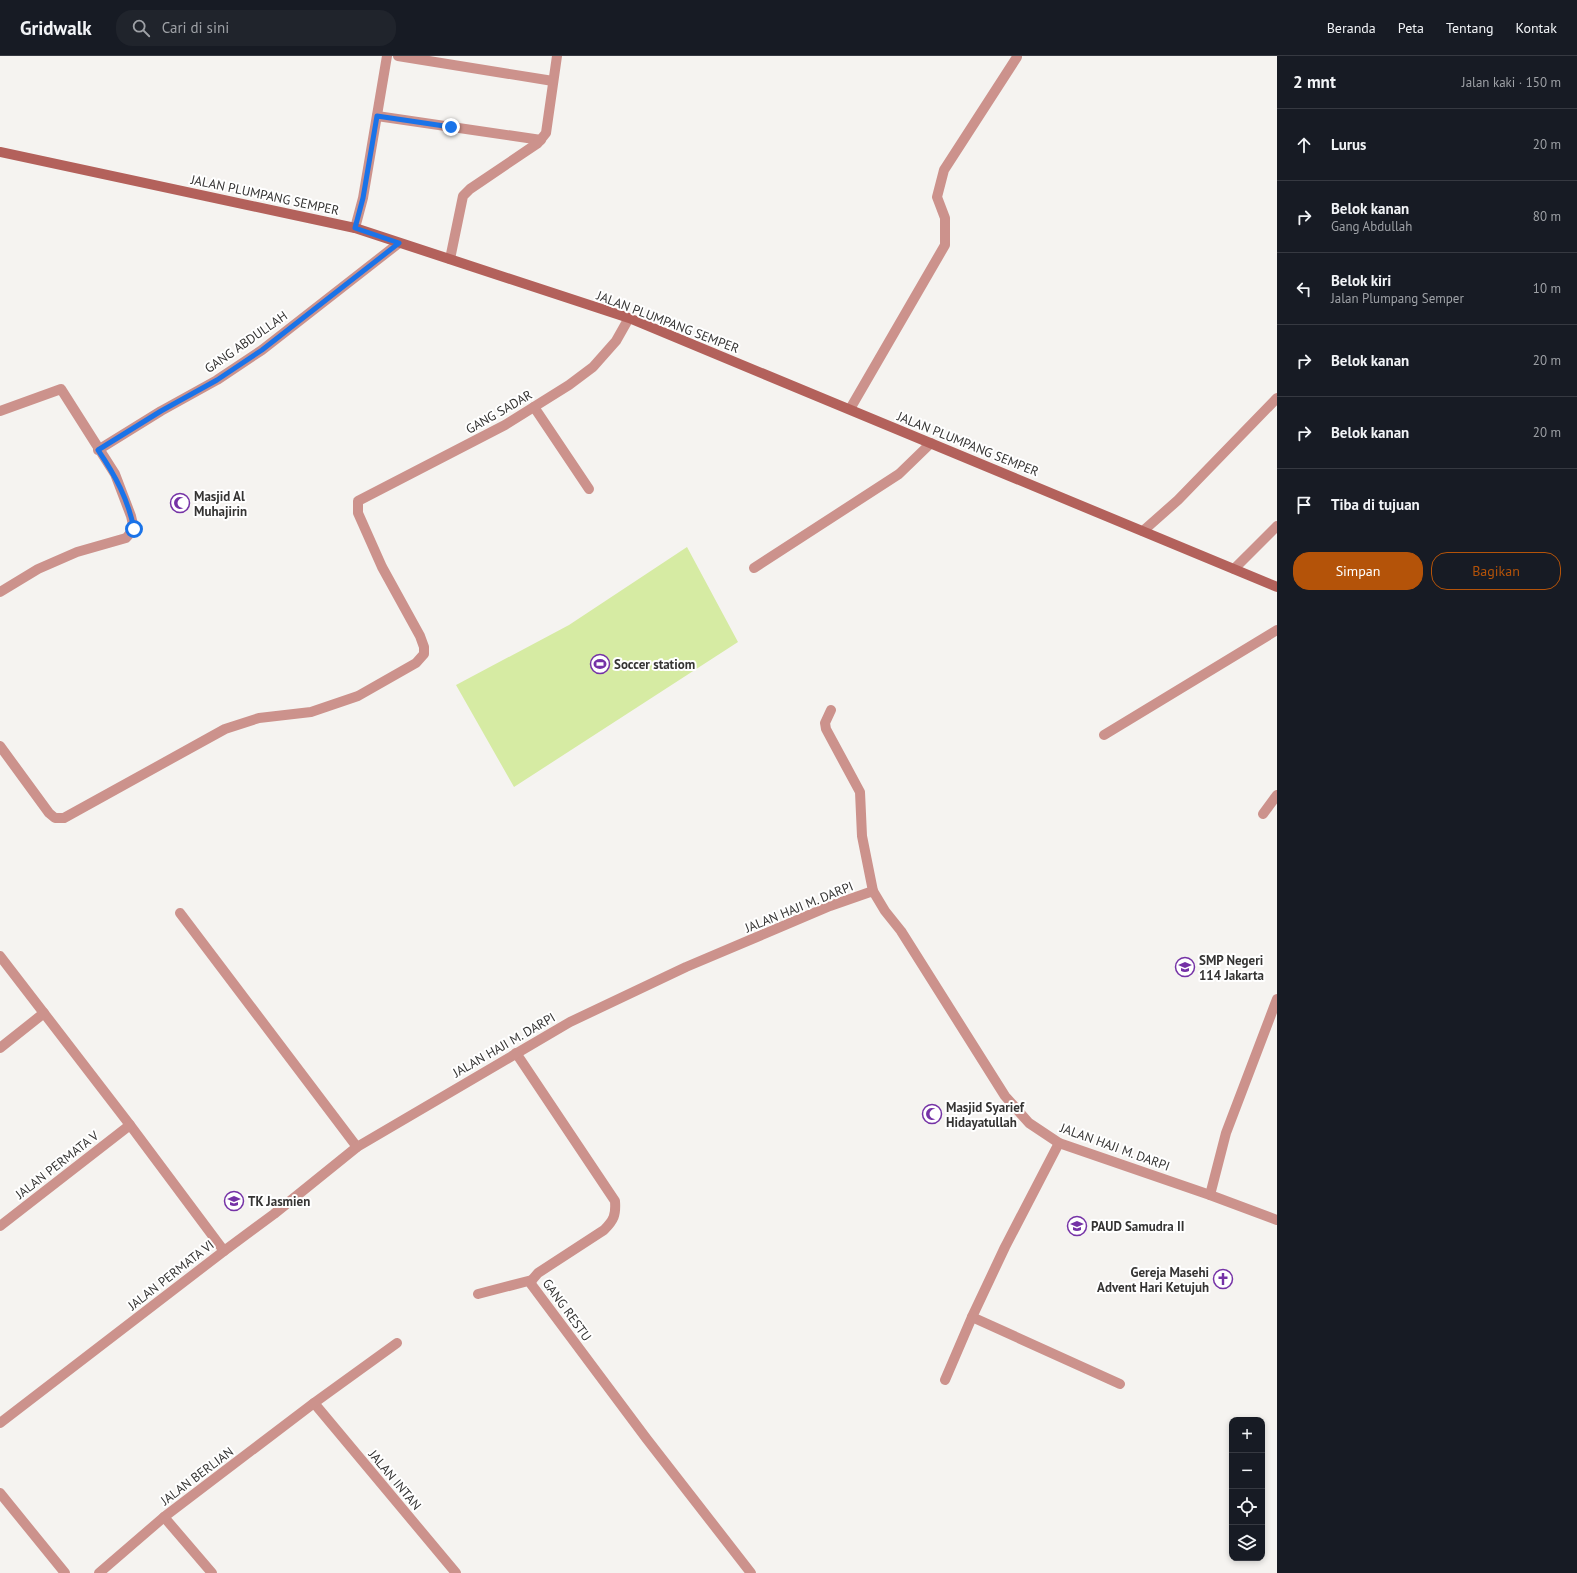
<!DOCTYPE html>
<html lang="id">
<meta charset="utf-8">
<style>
body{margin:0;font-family:"PT Sans",sans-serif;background:#20242c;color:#f1f3f6}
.controls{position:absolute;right:12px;bottom:12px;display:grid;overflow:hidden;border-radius:8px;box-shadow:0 2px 6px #0003}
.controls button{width:36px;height:36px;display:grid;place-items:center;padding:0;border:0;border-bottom:1px solid #363941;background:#171b24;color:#f1f3f6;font:20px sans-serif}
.stop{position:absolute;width:12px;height:12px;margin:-9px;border:3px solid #1a73e8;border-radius:50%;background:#fff}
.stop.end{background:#1a73e8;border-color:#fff;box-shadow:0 1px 4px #0008}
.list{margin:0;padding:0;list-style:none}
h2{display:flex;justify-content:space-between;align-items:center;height:52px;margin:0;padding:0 16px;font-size:17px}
h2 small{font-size:13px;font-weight:400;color:#9ea1a6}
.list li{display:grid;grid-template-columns:26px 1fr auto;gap:12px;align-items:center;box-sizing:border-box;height:72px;padding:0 16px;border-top:1px solid #363941}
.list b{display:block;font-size:15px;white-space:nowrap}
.list p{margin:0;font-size:13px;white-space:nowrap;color:#9ea1a6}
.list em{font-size:13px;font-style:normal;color:#9ea1a6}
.actions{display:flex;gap:8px;padding:12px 16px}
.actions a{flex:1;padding:9px 0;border:1px solid #b45309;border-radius:16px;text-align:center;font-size:14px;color:#b45309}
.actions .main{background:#b45309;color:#fff}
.icon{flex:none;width:22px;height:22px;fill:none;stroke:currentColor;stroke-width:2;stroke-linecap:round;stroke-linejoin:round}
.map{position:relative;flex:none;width:1277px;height:1517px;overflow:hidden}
header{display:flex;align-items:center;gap:24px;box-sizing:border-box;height:56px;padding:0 20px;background:#171b24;border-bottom:1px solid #363941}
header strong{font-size:19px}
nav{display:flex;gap:22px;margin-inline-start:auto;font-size:14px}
.search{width:280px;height:36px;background:#20242c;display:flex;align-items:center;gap:10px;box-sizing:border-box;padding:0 14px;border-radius:16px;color:#9ea1a6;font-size:15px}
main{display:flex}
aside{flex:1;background:#171b24}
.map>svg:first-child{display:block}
.green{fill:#d6eba3}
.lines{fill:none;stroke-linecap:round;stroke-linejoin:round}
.lane{stroke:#cc928c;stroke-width:10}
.street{stroke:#cc928c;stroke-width:10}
.secondary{stroke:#b3615b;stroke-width:10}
.route{stroke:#1a73e8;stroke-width:5}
.labels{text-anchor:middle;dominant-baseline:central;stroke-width:4;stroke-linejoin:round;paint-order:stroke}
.street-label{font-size:13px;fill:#353433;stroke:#fff}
.poi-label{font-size:13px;font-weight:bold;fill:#353433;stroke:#fff;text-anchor:start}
</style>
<header>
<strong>Gridwalk</strong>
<div class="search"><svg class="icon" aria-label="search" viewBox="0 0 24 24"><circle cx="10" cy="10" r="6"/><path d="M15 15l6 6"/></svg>Cari di sini</div>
<nav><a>Beranda</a><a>Peta</a><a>Tentang</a><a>Kontak</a></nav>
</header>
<main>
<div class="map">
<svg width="1277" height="1517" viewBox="0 0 1277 1517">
<rect width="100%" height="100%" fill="#f5f3f0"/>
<path class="green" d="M687,491L738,586L514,731L456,629L569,569Z"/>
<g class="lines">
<g class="lane">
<path d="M398,0L553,25"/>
<path d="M377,60L541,84"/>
<path d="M450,203L463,140L470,133L538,87L546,77L557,0"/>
<path d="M850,353L945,189V162L937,141L944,114L1017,1"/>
<path d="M1143,475L1178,444L1277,342"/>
<path d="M754,512L899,418L931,387"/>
<path d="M1234,513L1277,470"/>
<path d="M1104,679L1277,574"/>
<path d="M1263,758L1277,739"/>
</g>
<g class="street">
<path d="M355,172L363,142L387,0"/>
<path d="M534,351L589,433"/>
<path d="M0,355L61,333L115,418L131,460L134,473L126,482L77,496L38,513L0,536"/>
<path d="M98,394L161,355L217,324L262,294L399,187"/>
<path d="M831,654L825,667L826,673L860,736L862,780L873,835"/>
<path d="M0,690L49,757L55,762H64L225,673L259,662L311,656L358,640L416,607L424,598V591L420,580L382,511L358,457V445L505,369L569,329L593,311L616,285L629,262"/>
<path d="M180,857L357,1091"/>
<path d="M0,900L130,1069L224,1195"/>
<path d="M0,992L44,957"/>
<path d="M516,997L615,1145C616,1159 614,1164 604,1174L538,1217L532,1224L531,1228L646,1382L751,1517"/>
<path d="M1210,1139L1277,1164"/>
<path d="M0,1170L130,1069"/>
<path d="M478,1238L532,1224"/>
<path d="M972,1261L1120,1328"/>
<path d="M945,1324L972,1261L1005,1191L1059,1087"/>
<path d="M314,1347L456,1517"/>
<path d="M0,1367L224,1195L274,1158L357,1091L570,966L686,911L830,850L873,835L885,855L901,875L1005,1040L1029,1067L1059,1087L1210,1139L1226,1077L1277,943"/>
<path d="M0,1437L65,1517"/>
<path d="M164,1461L212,1517"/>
<path d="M99,1517L164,1461L314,1347L397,1287"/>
</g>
<path class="secondary" d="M0,96L355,172L629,262L1277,531"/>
</g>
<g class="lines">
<path class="route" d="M134,473C128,443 115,419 98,394L161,355L217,324L262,294L399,187L355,172L363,142L377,60L451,71"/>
</g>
<defs>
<symbol id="mosque-ring" viewBox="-11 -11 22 22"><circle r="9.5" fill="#fff" stroke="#7532a6" stroke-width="1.5"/><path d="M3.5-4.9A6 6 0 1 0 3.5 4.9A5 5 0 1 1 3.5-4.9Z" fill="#7532a6"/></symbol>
<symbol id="stadium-ring" viewBox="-11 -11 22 22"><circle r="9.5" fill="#fff" stroke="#7532a6" stroke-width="1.5"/><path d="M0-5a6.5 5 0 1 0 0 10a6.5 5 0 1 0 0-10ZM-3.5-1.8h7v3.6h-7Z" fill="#7532a6"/></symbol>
<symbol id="school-ring" viewBox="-11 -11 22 22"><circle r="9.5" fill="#fff" stroke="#7532a6" stroke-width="1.5"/><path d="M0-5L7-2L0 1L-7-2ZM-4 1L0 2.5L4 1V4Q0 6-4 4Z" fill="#7532a6"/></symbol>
<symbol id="church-ring" viewBox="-11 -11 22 22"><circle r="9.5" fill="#fff" stroke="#7532a6" stroke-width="1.5"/><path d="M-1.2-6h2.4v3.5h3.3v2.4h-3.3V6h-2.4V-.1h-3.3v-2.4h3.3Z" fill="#7532a6"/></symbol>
</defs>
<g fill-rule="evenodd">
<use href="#mosque-ring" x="169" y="436" width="22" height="22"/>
<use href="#stadium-ring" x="589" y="597" width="22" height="22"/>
<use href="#school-ring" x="1174" y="900" width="22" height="22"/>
<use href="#mosque-ring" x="921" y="1047" width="22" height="22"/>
<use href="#school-ring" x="223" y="1134" width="22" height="22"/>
<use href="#school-ring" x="1066" y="1159" width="22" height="22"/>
<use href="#church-ring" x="1212" y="1212" width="22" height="22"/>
</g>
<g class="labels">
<g class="street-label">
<text transform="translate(265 139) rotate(12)">JALAN PLUMPANG SEMPER</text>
<text transform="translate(668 266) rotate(21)">JALAN PLUMPANG SEMPER</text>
<text transform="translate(246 286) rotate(-35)">GANG ABDULLAH</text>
<text transform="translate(499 356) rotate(-30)">GANG SADAR</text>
<text transform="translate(968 388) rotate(22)">JALAN PLUMPANG SEMPER</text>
<text transform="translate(799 851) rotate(-22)">JALAN HAJI M. DARPI</text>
<text transform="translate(504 989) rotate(-30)">JALAN HAJI M. DARPI</text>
<text transform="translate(1115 1091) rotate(20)">JALAN HAJI M. DARPI</text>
<text transform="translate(57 1109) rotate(-38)">JALAN PERMATA V</text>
<text transform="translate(171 1219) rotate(-38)">JALAN PERMATA VI</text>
<text transform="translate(567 1254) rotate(54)">GANG RESTU</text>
<text transform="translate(197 1420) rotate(-37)">JALAN BERLIAN</text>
<text transform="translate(395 1424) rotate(50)">JALAN INTAN</text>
</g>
<g class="poi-label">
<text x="194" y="440">Masjid Al<tspan x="194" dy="15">Muhajirin</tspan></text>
<text x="614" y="608">Soccer statiom</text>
<text x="1199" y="904">SMP Negeri<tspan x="1199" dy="15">114 Jakarta</tspan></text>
<text x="946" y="1051">Masjid Syarief<tspan x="946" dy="15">Hidayatullah</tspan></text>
<text x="248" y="1145">TK Jasmien</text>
<text x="1091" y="1170">PAUD Samudra II</text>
<text x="1209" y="1216" text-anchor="end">Gereja Masehi<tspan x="1209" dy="15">Advent Hari Ketujuh</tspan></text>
</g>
</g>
</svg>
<div class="controls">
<button>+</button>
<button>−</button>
<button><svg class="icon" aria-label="locate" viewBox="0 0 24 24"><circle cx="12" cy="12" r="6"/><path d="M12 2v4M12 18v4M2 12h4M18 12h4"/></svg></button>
<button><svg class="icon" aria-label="layers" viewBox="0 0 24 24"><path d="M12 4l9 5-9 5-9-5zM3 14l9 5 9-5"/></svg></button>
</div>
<div class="stop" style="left:134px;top:473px"></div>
<div class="stop end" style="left:451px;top:71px"></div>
</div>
<aside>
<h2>2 mnt<small>Jalan kaki · 150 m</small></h2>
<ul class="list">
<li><svg class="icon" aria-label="ahead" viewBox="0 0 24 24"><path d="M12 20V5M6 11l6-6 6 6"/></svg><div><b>Lurus</b></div><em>20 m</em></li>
<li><svg class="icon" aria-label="right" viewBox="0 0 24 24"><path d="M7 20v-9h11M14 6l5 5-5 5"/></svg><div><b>Belok kanan</b><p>Gang Abdullah</p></div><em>80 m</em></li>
<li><svg class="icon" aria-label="left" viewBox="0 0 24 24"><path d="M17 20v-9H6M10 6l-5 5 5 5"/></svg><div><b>Belok kiri</b><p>Jalan Plumpang Semper</p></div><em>10 m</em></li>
<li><svg class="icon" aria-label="right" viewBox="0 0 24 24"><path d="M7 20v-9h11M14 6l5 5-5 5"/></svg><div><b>Belok kanan</b></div><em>20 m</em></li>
<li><svg class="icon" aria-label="right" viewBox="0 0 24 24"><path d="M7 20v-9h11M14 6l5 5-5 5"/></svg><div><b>Belok kanan</b></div><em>20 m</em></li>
<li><svg class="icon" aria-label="arrive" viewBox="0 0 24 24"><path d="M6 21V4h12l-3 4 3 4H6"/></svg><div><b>Tiba di tujuan</b></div></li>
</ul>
<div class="actions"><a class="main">Simpan</a><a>Bagikan</a></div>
</aside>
</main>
